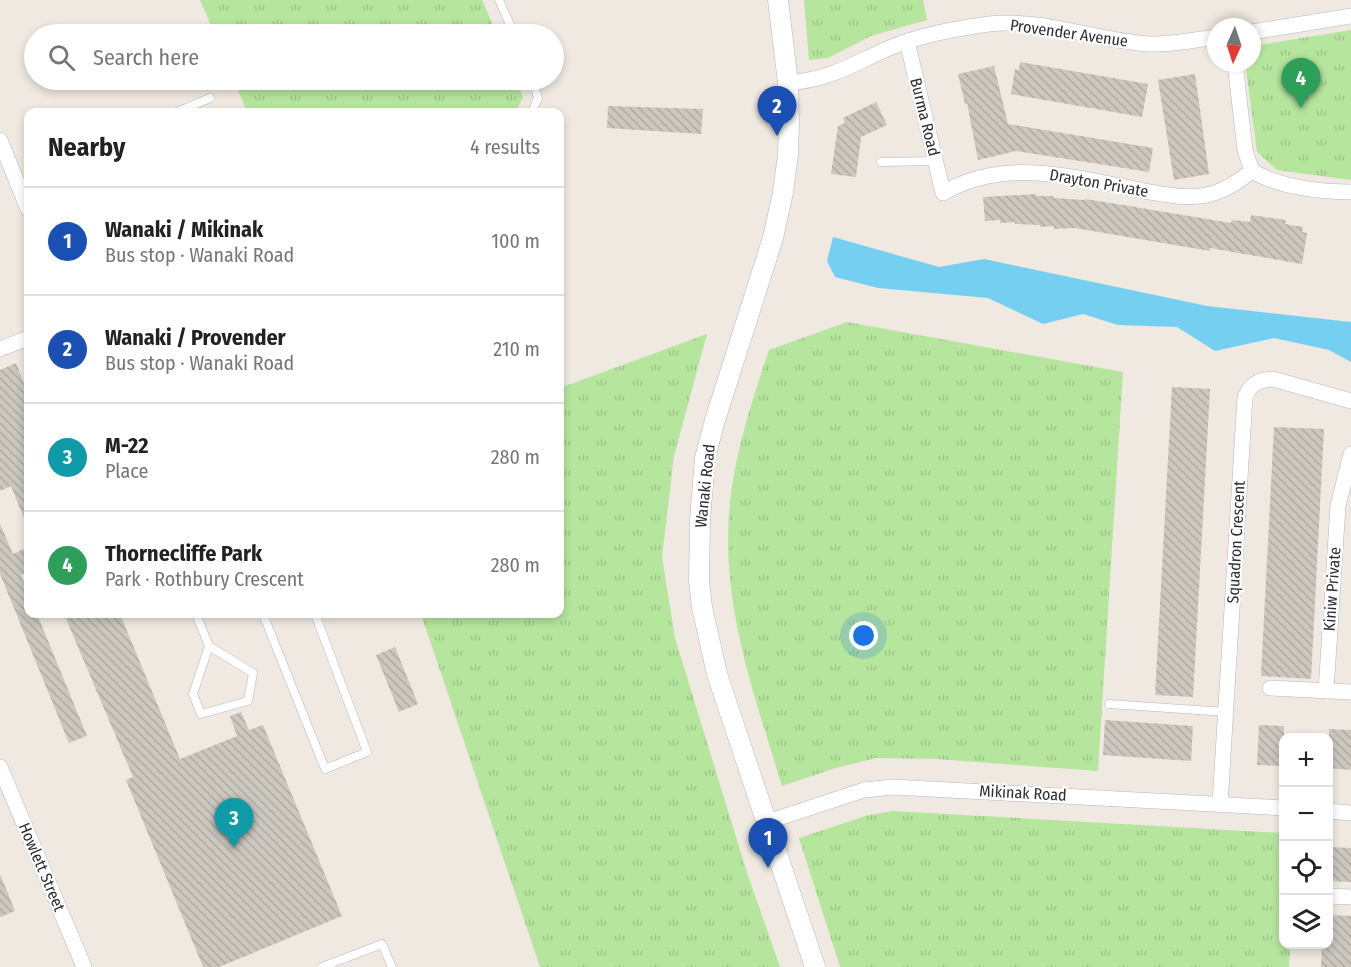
<!DOCTYPE html>
<meta charset="utf-8">
<style>
body{margin:0;font-family:"Fira Sans Condensed",sans-serif;background:#f2f2f2;color:#222}
.controls{position:absolute;right:18px;bottom:18px;display:grid;overflow:hidden;border-radius:12px;box-shadow:0 3px 9px #0003}
.controls button{width:54px;height:54px;display:grid;place-items:center;padding:0;border:0;border-bottom:2px solid #e0e0e0;background:#fff;color:#222;font:30px sans-serif}
.compass{position:absolute;left:1207px;top:18px;width:54px;height:54px;border-radius:50%;background:#fff;box-shadow:0 3px 9px #0003;rotate:183deg}
.you{position:absolute;left:864px;top:636px;width:21px;height:21px;margin:-15px;border:4px solid #fff;border-radius:50%;background:#1a73e8;box-shadow:0 0 0 9px #1a73e833}
.badge{display:grid;place-items:center;width:39px;height:39px;border-radius:50%;background:#d93025;color:#fff;font-size:20px;font-weight:700}
.pin{position:absolute;translate:-50% -50px;filter:drop-shadow(0 2px 3px #0008)}
.pin::after{content:'';position:absolute;top:32px;width:21px;height:18px;background:inherit;clip-path:polygon(0 0,100% 0,50% 100%)}
.list{margin:0;padding:0;list-style:none}
h2{display:flex;justify-content:space-between;align-items:center;height:78px;margin:0;padding:0 24px;font-size:26px}
h2 small{font-size:20px;font-weight:400;color:#767676}
.list li{display:grid;grid-template-columns:39px 1fr auto;gap:18px;align-items:center;box-sizing:border-box;height:108px;padding:0 24px;border-top:2px solid #e0e0e0}
.list b{display:block;font-size:22px;white-space:nowrap}
.list p{margin:0;font-size:20px;white-space:nowrap;color:#767676}
.list em{font-size:20px;font-style:normal;color:#767676}
.icon{flex:none;width:33px;height:33px;fill:none;stroke:currentColor;stroke-width:2;stroke-linecap:round;stroke-linejoin:round}
.map{position:relative;flex:none;width:1351px;height:967px;overflow:hidden}
.search{position:absolute;background:#fff;box-shadow:0 3px 9px #0003;left:24px;top:24px;width:540px;height:66px;display:flex;align-items:center;gap:15px;box-sizing:border-box;padding:0 21px;border-radius:33px;color:#767676;font-size:22px}
.panel{position:absolute;background:#fff;box-shadow:0 3px 9px #0003;left:24px;top:108px;width:540px;height:510px;border-radius:12px}
.map>svg:first-child{display:block}
.grass{fill:url(#grass-tufts)}
.water{fill:#75cff0}
.building{fill:url(#building-back-hatch)}
.lines{fill:none;stroke-linecap:round;stroke-linejoin:round}
.service-casing{stroke:#b4b7c1;stroke-width:9}
.minor-casing{stroke:#b4b7c1;stroke-width:16}
.tertiary-casing{stroke:#b4b7c1;stroke-width:21}
.service{stroke:#fff;stroke-width:8}
.minor{stroke:#fff;stroke-width:15}
.tertiary{stroke:#fff;stroke-width:20}
.labels{text-anchor:middle;dominant-baseline:central;stroke-width:4.5;stroke-linejoin:round;paint-order:stroke}
.street-label{font-size:16px;fill:#2e2e2e;stroke:#fff}
</style>
<div class="map">
<svg width="1351" height="967" viewBox="0 0 1351 967">
<defs>
<pattern id="grass-tufts" width="24" height="20" patternUnits="userSpaceOnUse" patternTransform="scale(1.5)"><rect width="24" height="20" fill="#b6e59e"/><path d="M3 7l-1-3M5 7V3M7 7l1-3M15 17l-1-3M17 17v-4M19 17l1-3" fill="none" stroke="#9dc588"/></pattern>
<pattern id="building-back-hatch" width="6" height="6" patternUnits="userSpaceOnUse" patternTransform="scale(1.5)"><rect width="6" height="6" fill="#cbc7bf"/><path d="M-1 5l2 2M0 0l6 6M5-1l2 2" fill="none" stroke="#afaba4"/></pattern>
</defs>
<rect width="100%" height="100%" fill="#efe9e1"/>
<g class="grass">
<path d="M200,0H482L497,34H215Z"/>
<path d="M804,0H923L927,20L871,36L828,58L809,60Z"/>
<path d="M1351,30V180L1277,170L1257,152L1245,63H1252V51L1260,45Z"/>
<path d="M234,80H516L523,97L516,112H247Z"/>
<path d="M847,322L1123,372L1098,771L936,759L876,758L836,768L782,786C752,687 716,592 732,487C739,440 754,395 769,350Z"/>
<path d="M707,334L674,456L662,557L675,638L748,876L780,967H540L421,614H560V388Z"/>
<path d="M892,811L1283,833L1284,944L1290,945L1289,967H840L799,838L865,816Z"/>
</g>
<path class="water" d="M833,237L939,267L984,259L1207,306L1351,322V362L1329,350L1274,338L1215,351L1177,327L1118,325L1083,314L1043,324L988,298L878,288L835,277L827,261Z"/>
<g class="building">
<path d="M1020,62L1148,84L1142,117L1011,94L1015,69L1019,70Z"/>
<path d="M994,66L1008,124L1153,148L1149,172L1016,151L978,160L967,103L965,104L958,74Z"/>
<path d="M1195,74L1209,174L1174,180L1158,80Z"/>
<path d="M876,102L887,125L861,137L856,177L831,174L838,126L845,123L843,118Z"/>
<path d="M608,106L703,109L701,134L607,128Z"/>
<path d="M1036,194V196H1053V198L1085,200V199L1111,203L1231,223L1232,220L1250,222L1251,215L1286,220L1285,224L1303,227L1302,232L1307,233L1302,264L1210,248V251L1075,228L1054,229V226L1040,227V225L1015,224V222L1000,223V220L985,221L983,197Z"/>
<path d="M16,363L28,394V528L11,486L0,491V370Z"/>
<path d="M1172,387L1210,389L1193,697L1155,695Z"/>
<path d="M1274,427L1324,429L1311,679L1261,676Z"/>
<path d="M0,524L13,554L28,547V572L21,575L28,593V614H37L87,736L69,743L0,574Z"/>
<path d="M64,614H120L180,759L237,736L230,716L241,712L249,730L263,725L342,916L219,967H203L126,780L133,777Z"/>
<path d="M395,647L418,704L399,712L376,655Z"/>
<path d="M1105,720L1193,726L1191,761L1103,755Z"/>
<path d="M1259,725L1284,726V766L1257,765Z"/>
<path d="M1329,729L1351,730V770L1329,768Z"/>
<path d="M1329,847L1351,848V882L1329,881Z"/>
<path d="M0,874L15,911L0,917Z"/>
<path d="M1329,915L1351,916V967H1321L1322,945H1329Z"/>
</g>
<g class="lines">
<defs>
<g id="service">
<path d="M499,0L514,34"/>
<path d="M177,112L210,98"/>
<path d="M532,112L538,98L533,80"/>
<path d="M881,162L936,161"/>
<path d="M196,614L209,646L253,673L248,701L201,714L193,694L209,646"/>
<path d="M263,614L325,769L367,752L315,614"/>
<path d="M1109,704L1226,712"/>
<path d="M322,967L382,944L392,967"/>
</g>
<g id="minor">
<path d="M1252,32L1351,16"/>
<path d="M907,41L943,193C1005,156 1078,178 1144,191C1168,195 1193,201 1217,192C1230,188 1241,179 1252,171"/>
<path d="M1235,63L1245,150L1252,171C1279,187 1320,192 1351,192"/>
<path d="M788,83C831,79 849,66 887,49C919,35 954,29 989,24C1042,18 1094,40 1148,44C1170,45 1194,40 1216,37"/>
<path d="M0,140L28,209"/>
<path d="M0,349L28,338"/>
<path d="M1270,688L1351,692"/>
<path d="M1326,691L1338,506L1351,454"/>
<path d="M0,767L84,967"/>
<path d="M1220,804L1245,397C1251,383 1259,380 1273,379L1351,401"/>
<path d="M1328,811L1351,813"/>
<path d="M767,822L864,790L893,787L1284,808"/>
<path d="M1328,896L1351,897"/>
</g>
<path id="tertiary" d="M778,0L788,83L789,123L788,155L783,192L773,238L715,420L705,458L700,520L699,581L702,607L717,674L815,967"/>
</defs>
<use href="#service" class="service-casing"/>
<use href="#minor" class="minor-casing"/>
<use href="#tertiary" class="tertiary-casing"/>
<use href="#service" class="service"/>
<use href="#minor" class="minor"/>
<use href="#tertiary" class="tertiary"/>
</g>
<g class="labels">
<g class="street-label">
<text transform="translate(1069 33) rotate(8)">Provender Avenue</text>
<text transform="translate(925 117) rotate(76)">Burma Road</text>
<text transform="translate(1099 183) rotate(10)">Drayton Private</text>
<text transform="translate(705 486) rotate(-84)">Wanaki Road</text>
<text transform="translate(1236 542) rotate(-87)">Squadron Crescent</text>
<text transform="translate(1332 589) rotate(-86)">Kiniw Private</text>
<text transform="translate(1023 793) rotate(3)">Mikinak Road</text>
<text transform="translate(42 867) rotate(67)">Howlett Street</text>
</g>
</g>
</svg>
<div class="controls">
<button>+</button>
<button>−</button>
<button><svg class="icon" aria-label="locate" viewBox="0 0 24 24"><circle cx="12" cy="12" r="6"/><path d="M12 2v4M12 18v4M2 12h4M18 12h4"/></svg></button>
<button><svg class="icon" aria-label="layers" viewBox="0 0 24 24"><path d="M12 4l9 5-9 5-9-5zM3 14l9 5 9-5"/></svg></button>
</div>
<svg class="compass" viewBox="-18 -18 36 36"><path d="M0-13l5 13h-10z" fill="#e53935"/><path d="M0 13l5-13h-10z" fill="#767676"/></svg>
<div class="you"></div>
<div class="pin badge" style="left:768px;top:868px;background:#1a4fb4">1</div>
<div class="pin badge" style="left:777px;top:136px;background:#1a4fb4">2</div>
<div class="pin badge" style="left:234px;top:848px;background:#0f9aa8">3</div>
<div class="pin badge" style="left:1301px;top:108px;background:#2e9e5b">4</div>
<div class="search"><svg class="icon" aria-label="search" viewBox="0 0 24 24"><circle cx="10" cy="10" r="6"/><path d="M15 15l6 6"/></svg>Search here</div>
<section class="panel">
<h2>Nearby<small>4 results</small></h2>
<ul class="list">
<li><span class="badge" style="background:#1a4fb4">1</span><div><b>Wanaki / Mikinak</b><p>Bus stop · Wanaki Road</p></div><em>100 m</em></li>
<li><span class="badge" style="background:#1a4fb4">2</span><div><b>Wanaki / Provender</b><p>Bus stop · Wanaki Road</p></div><em>210 m</em></li>
<li><span class="badge" style="background:#0f9aa8">3</span><div><b>M-22</b><p>Place</p></div><em>280 m</em></li>
<li><span class="badge" style="background:#2e9e5b">4</span><div><b>Thornecliffe Park</b><p>Park · Rothbury Crescent</p></div><em>280 m</em></li>
</ul>
</section>
</div>
